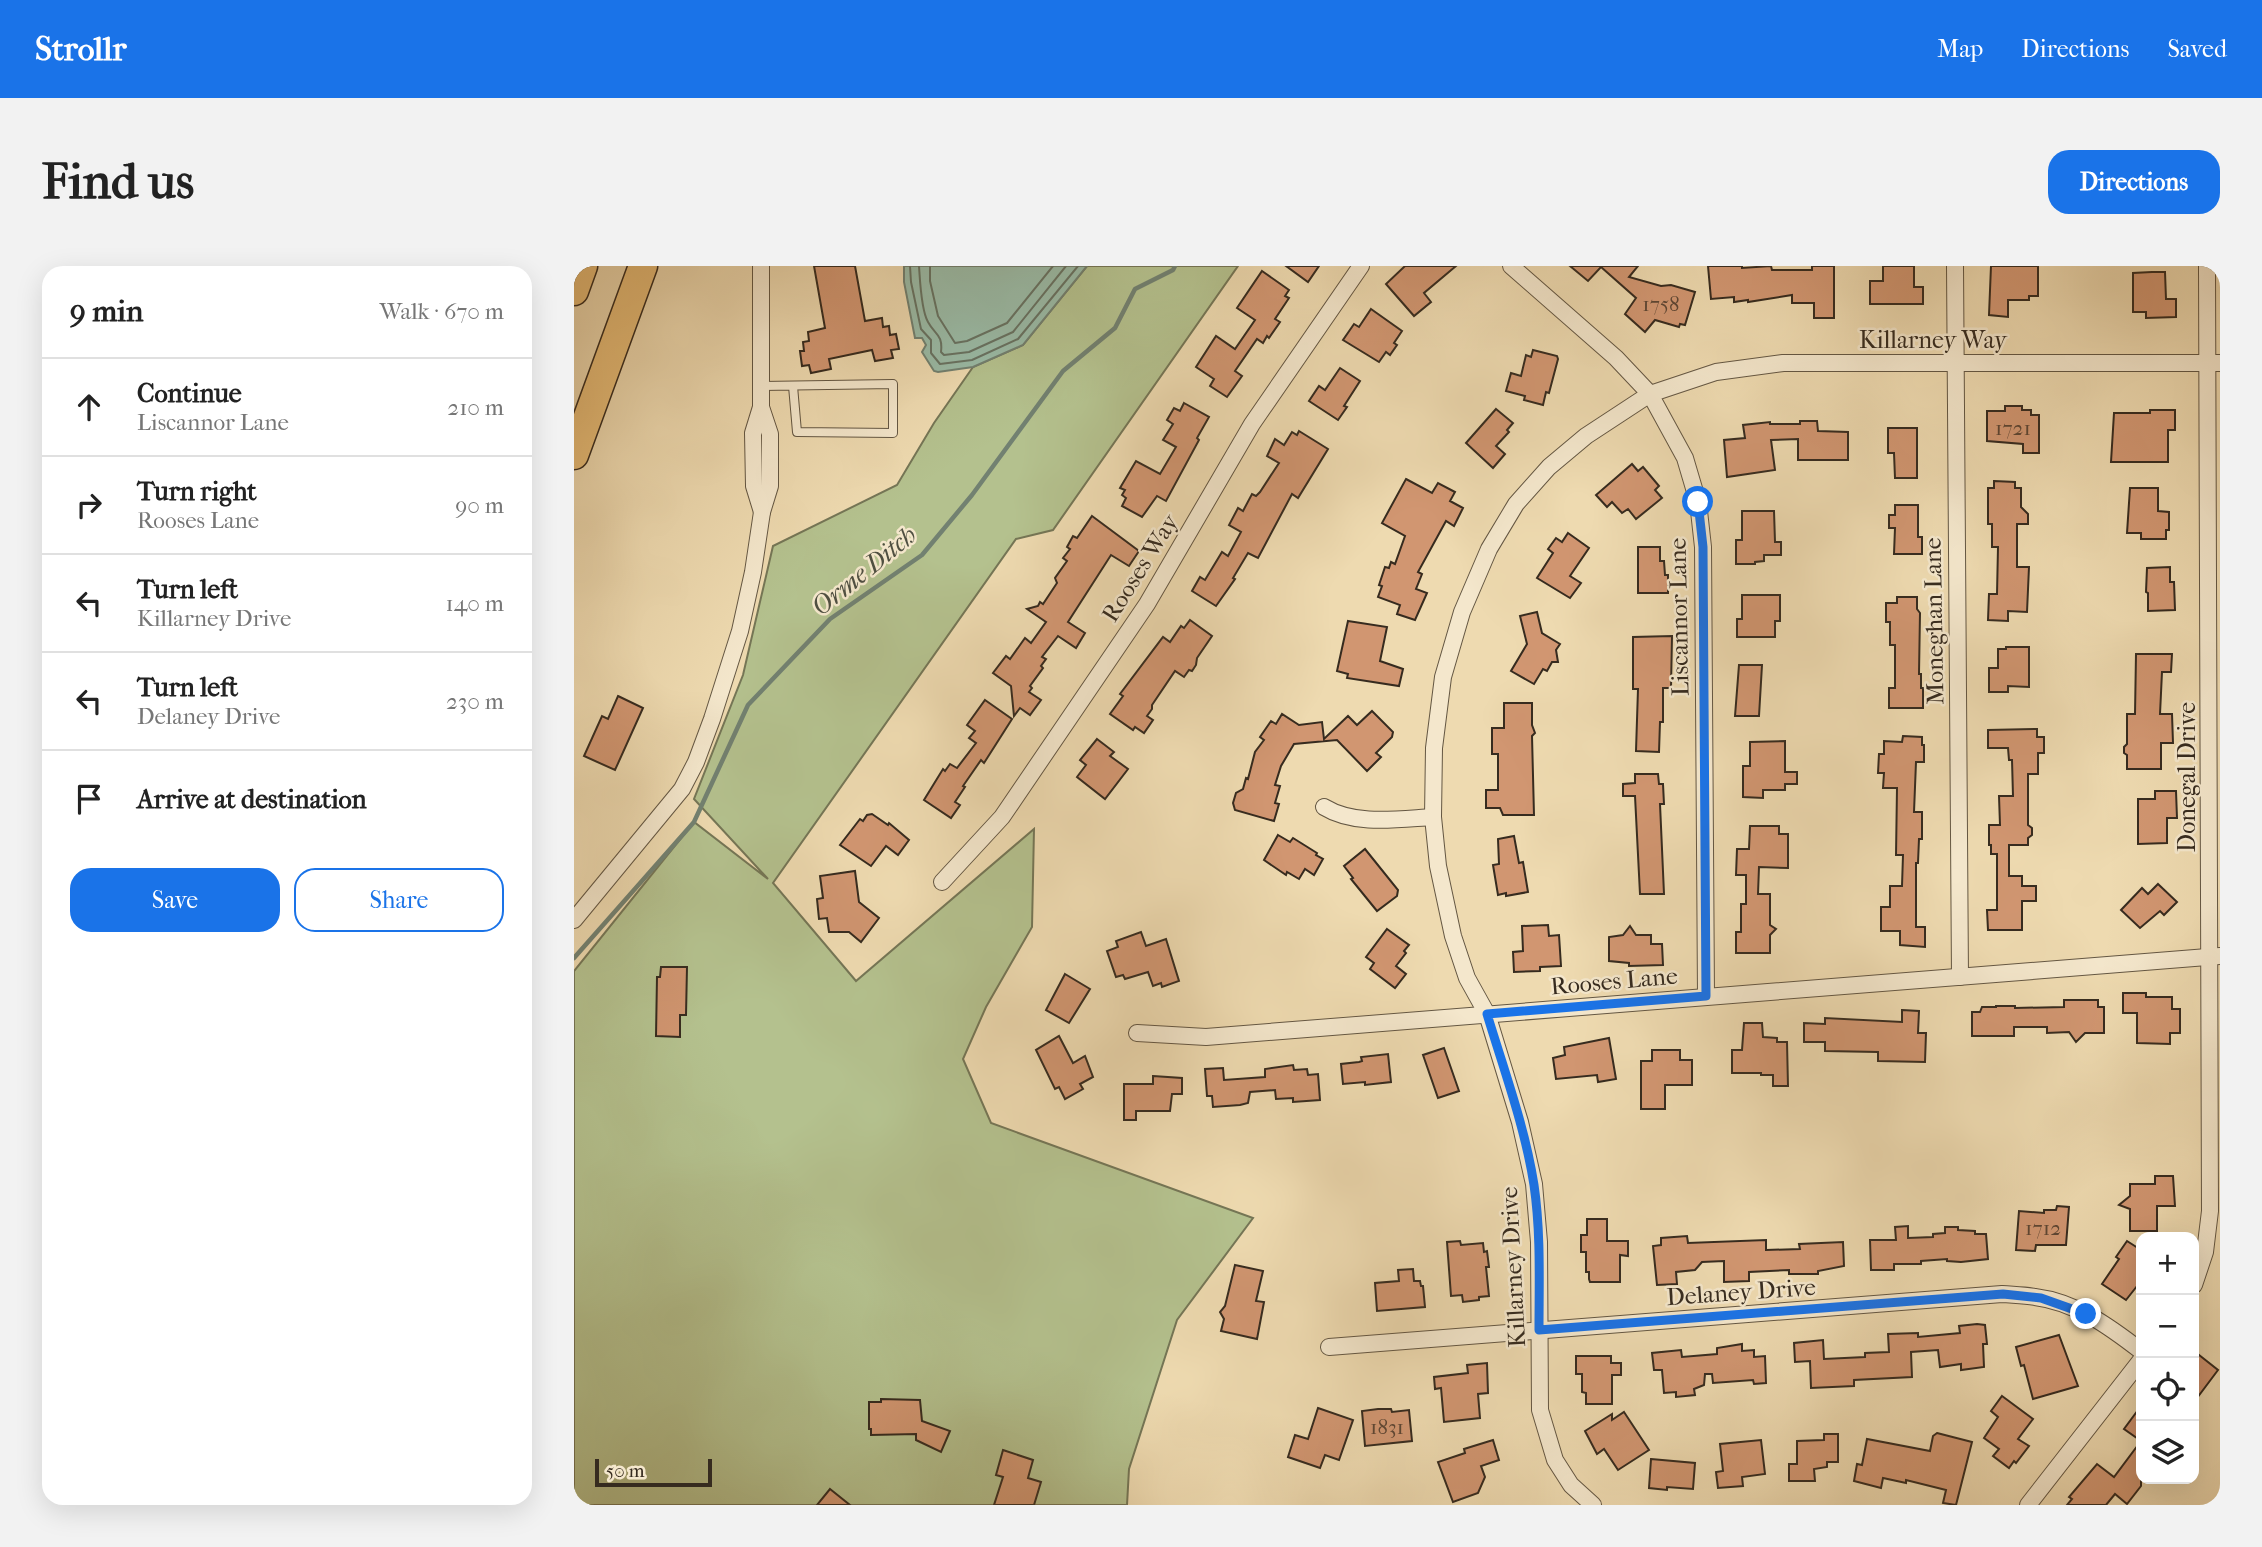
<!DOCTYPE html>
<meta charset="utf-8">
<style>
body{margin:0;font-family:"IM FELL French Canon",serif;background:#f2f2f2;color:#222}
.controls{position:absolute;right:21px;bottom:21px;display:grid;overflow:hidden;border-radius:14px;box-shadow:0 7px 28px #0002}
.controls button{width:63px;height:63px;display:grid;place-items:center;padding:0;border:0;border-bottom:2px solid #e0e0e0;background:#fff;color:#222;font:35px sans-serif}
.scale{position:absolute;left:21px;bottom:18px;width:117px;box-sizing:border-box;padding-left:7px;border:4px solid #362b1f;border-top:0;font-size:19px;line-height:24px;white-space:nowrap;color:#362b1f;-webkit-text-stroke:5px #f4e7cc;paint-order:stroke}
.stop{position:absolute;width:21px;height:21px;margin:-16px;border:5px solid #1a73e8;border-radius:50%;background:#fff}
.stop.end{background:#1a73e8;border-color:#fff;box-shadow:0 2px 7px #0008}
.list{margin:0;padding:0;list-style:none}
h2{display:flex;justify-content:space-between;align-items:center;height:91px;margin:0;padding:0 28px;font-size:30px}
h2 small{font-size:23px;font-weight:400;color:#767676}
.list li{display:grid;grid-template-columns:46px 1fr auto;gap:21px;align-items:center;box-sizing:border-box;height:98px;padding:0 28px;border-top:2px solid #e0e0e0}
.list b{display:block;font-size:26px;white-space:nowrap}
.list p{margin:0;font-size:23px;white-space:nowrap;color:#767676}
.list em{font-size:23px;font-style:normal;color:#767676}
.actions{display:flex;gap:14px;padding:21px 28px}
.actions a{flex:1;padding:16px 0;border:2px solid #1a73e8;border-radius:21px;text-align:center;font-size:24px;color:#1a73e8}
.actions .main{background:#1a73e8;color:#fff}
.icon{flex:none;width:38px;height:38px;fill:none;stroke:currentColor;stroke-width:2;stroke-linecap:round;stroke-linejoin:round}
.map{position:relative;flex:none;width:1646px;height:1239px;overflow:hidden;border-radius:21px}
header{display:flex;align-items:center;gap:42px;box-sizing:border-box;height:98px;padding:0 35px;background:#1a73e8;color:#fff}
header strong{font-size:33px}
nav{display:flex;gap:38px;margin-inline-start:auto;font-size:24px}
.intro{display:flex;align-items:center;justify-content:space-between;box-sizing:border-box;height:168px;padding:0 42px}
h1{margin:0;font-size:49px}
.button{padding:18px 32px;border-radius:21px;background:#1a73e8;color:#fff;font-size:24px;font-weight:700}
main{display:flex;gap:42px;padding:0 42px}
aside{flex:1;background:#fff;border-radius:21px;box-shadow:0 7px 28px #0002}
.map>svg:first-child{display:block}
.green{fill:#b4c18e;stroke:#757656;stroke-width:2}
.water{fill:#9abba7;stroke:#728171;stroke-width:2}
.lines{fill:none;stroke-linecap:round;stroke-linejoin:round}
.shore{stroke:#687363;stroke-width:2}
.stream{stroke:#728171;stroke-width:4.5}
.building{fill:#d19671;stroke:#362b1f;stroke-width:2}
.service-casing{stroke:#645743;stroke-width:10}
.minor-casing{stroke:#645743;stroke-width:18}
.motorway-casing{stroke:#362b1f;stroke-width:31}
.service{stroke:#f4e7cc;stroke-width:8}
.minor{stroke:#f4e7cc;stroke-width:16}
.motorway{stroke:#e7bd78;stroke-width:28}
.route{stroke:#1a73e8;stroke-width:9}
.labels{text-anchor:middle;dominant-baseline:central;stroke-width:5;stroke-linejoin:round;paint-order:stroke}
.number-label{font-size:21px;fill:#5d4634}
.street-label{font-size:24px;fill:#362b1f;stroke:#f4e7cc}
.water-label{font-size:26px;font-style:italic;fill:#4f4f41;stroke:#f4e7cc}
</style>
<header>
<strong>Strollr</strong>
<nav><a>Map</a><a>Directions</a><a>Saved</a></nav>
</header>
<div class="intro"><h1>Find us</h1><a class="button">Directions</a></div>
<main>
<aside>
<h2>9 min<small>Walk · 670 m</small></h2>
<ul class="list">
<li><svg class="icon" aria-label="ahead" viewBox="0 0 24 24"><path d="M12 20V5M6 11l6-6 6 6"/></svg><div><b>Continue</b><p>Liscannor Lane</p></div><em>210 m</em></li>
<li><svg class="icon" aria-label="right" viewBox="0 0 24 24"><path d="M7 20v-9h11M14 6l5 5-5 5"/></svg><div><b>Turn right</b><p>Rooses Lane</p></div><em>90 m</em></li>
<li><svg class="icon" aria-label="left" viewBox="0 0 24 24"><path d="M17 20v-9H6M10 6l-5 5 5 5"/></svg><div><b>Turn left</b><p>Killarney Drive</p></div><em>140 m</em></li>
<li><svg class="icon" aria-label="left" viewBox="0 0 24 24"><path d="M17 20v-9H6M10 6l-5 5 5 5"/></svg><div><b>Turn left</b><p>Delaney Drive</p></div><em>230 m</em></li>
<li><svg class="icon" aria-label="arrive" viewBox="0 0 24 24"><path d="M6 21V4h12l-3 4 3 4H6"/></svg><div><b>Arrive at destination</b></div></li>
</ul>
<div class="actions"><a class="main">Save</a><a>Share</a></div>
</aside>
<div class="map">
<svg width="1646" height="1239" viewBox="0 0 1646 1239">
<rect width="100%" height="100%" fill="#eedab0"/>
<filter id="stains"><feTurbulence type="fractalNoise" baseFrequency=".00286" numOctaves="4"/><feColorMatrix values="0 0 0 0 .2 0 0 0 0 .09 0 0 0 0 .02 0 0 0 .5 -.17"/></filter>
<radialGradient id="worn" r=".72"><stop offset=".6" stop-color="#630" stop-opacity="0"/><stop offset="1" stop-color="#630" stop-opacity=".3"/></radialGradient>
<path class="green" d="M513,0H664L479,264L442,273L199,617L282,715L460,563L458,661L412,741L389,793L417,857L679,952L603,1054L555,1203L553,1239H0V705L120,556L194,613L120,533L169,409L199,280L323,219L360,157L399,101L449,79Z"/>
<path class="water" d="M330,0H513L449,79L399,101L364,106L360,105L348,86L352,79L348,72H341L330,16Z"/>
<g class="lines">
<g class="shore">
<path d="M336,0L337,16L347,63L357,74V87L366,98L398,94L444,73L504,0"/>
<path d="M345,0C346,14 347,44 354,56C361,69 369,68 367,86L370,89L395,86L439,66L492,0"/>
<path d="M356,0V15L364,50L381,77L393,75L433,57L479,0"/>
</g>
<path class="stream" d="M0,692L120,556L174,439L256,353L348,289L398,229L489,105L541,62L561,23L599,4L601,0"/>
</g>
<g class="building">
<path d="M240,0H281L291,55L308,52L309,61L315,60L316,69L322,68L325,83L317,84L319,92L301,95L298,84L255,93L257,103L237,107L235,99L228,100L226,85H230L229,76L235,75L234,66L251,62Z"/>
<path d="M712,0H745L734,16Z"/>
<path d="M831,0H882L850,27L857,36L840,50L812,18Z"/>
<path d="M996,0H1064L1055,11L1087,20L1097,19L1121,26L1111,59L1106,58L1105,61L1081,54L1071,66L1051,48L1062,32L1027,1L1014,15Z"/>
<path d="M1134,0H1168V2L1197,0L1198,4H1238V0H1260V52H1240V37H1218V29L1174,36V34L1160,36V31L1137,33Z"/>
<path d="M1309,0H1340V21H1349V38H1296V15H1309Z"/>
<path d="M1417,0H1464V30H1455V34H1434V51L1415,49Z"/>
<path d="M688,5L715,24L711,30L715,32L701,53L706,56L695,72L693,70L689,77L683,73L661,105L668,110L653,131L636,120L640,113L622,101L642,70L661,83L681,54L663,42Z"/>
<path d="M1578,6H1591L1592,33H1602V51L1572,52V46H1559V7Z"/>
<path d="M797,43L828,65L820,77L823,79L816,89L812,86L805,96L769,74L780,58L785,61Z"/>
<path d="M959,84L983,90L984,93L975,127L972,126L969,139L950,134L951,130L932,125L937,107L947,110L952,89L957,91Z"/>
<path d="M766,102L786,115L770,140L773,141L764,154L735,135L745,120L751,124Z"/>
<path d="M610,137L635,151L623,172L625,174L592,235L583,230L568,251L548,240L552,232L548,229L551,224L546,222L562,195L586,208L602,181L589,174L599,158L593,154L600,142L606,145Z"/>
<path d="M1431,140H1448V144H1457V149H1465V187H1449V178L1413,175V145H1431Z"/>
<path d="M922,143L939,157L933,164L935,166L922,180L931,188L919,202L892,177Z"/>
<path d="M1576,144H1601V164H1594V196H1537L1540,147H1576Z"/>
<path d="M1226,155H1243L1244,165L1274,166V194H1224V173L1197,174L1201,204L1153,211L1150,174L1171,172L1169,159L1196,156V158H1226Z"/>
<path d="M1314,162H1343V212H1321L1320,187H1314Z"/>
<path d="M725,165L754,183L724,232L718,228L684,292L674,287L659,312L661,313L642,340L618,325L626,311L631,314L648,286L654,290L667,266L655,259L664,242L669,245L678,228L682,230L686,226L705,197L693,190L701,173L710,179L718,166L723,169Z"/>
<path d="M1058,198L1064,205L1069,201L1085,220L1081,224L1088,232L1062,253L1054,243L1048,247L1038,236L1033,241L1022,229Z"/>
<path d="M832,213L858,227L864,217L881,226L876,235L889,242L880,260L872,255L844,306L848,308L842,323L853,327L841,354L823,348L826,339L804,331L808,320L805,319L811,301L815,302L817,296L821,298L831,270L808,257Z"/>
<path d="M1420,215L1441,216V222H1447V241L1454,248V258H1443V301H1455L1453,346L1434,345V355L1414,354L1415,328H1423L1424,281H1418V258H1414V222H1420Z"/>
<path d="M1556,222H1584V245L1595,246V264H1592V273H1567V267H1553Z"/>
<path d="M1321,239H1344V271H1348V288H1320L1321,262H1315V249H1321Z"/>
<path d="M1168,245H1200L1201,276H1207V289H1190V295L1181,296V298H1162V274H1168Z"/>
<path d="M518,250L565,285L555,300L537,289L494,356L511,367L502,382L484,370L468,391L472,393L467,400L469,402L456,420L458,422L455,426L467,434L456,449L446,442L440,450L437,420L419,407L432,390L436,393L451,372L457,377L472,356L453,343L464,340L466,336L469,338L483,317L481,312L493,295L489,292L496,283L493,281L499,270L503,272Z"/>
<path d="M994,267L1015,282L996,310L1007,317L996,332L963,312L979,287L974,283L982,272L988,276Z"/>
<path d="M1064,281H1086V295H1090L1091,309H1094V327H1064Z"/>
<path d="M1596,301V316H1600L1601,344L1574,345V327L1572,326L1573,302Z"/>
<path d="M1168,329H1206V355H1201V371H1163V353H1168Z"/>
<path d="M1323,331H1343V343L1346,347L1345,408H1347V422H1349V442H1315V422H1321V379H1316V356H1312V337H1323Z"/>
<path d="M963,346L968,367L986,378L982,384L984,396H978L973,405L969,403L960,418L937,405L953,378L946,350Z"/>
<path d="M616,354L638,370L623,392L622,399L618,405L615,404L610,411L601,405L578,439V443L573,450L579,454L570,467L561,461L559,464L536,448L549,430L546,428L589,371L596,376L607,360L610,362Z"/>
<path d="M774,355L813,361L806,395L829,403L825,420L773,412L774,408L763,405Z"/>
<path d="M1098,370L1097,422H1089V456H1086L1085,486L1062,485L1064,423H1059V371Z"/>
<path d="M1432,381H1455V421L1434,420V426H1415V402H1424V383H1432Z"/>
<path d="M1562,388H1598L1597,406H1588L1586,448H1598L1599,477H1587V503H1553V489L1550,487V481L1553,478V448H1561Z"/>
<path d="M1165,399H1188L1185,450H1161Z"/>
<path d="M44,430L69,442L41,504L10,490L28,450L34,453Z"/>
<path d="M411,434L438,453L410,497L407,494L389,520L391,521L381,536L386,539L377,552L350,534L369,503L371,505L376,498L383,502L402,477L395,472L401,465L393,459Z"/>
<path d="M930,437H958V459L961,467L958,470L960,549H929L926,542H912V524H924V488H918V462H930Z"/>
<path d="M798,445L819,466L818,471L802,487L807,491L793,505L763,474L720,478L707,500L701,519L706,520L701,537L705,538L700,555L661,544L659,537L662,527L669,523L672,512L674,513L681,486L690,474L686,471L697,455L702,458L708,448L725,459L748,456L750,473L774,450L783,459Z"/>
<path d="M1463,463V471H1470V487H1464V508H1454V559L1458,562V569L1454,572V579H1435V610H1448V620H1462V635H1448V664H1414L1413,644H1423V588H1417V579H1415V559H1426L1425,530H1439L1438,494H1435L1434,482H1414V464Z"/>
<path d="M1329,470L1348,471V479H1350V496H1342L1340,546H1348V573H1345L1344,597H1342V661H1351V681L1326,679V665H1307V641H1316V620H1328L1329,589H1322L1323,522H1309L1310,507H1304L1305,488H1310V475L1328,476Z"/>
<path d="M523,473L540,486L536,490L554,503L531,533L503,511L512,499L506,494Z"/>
<path d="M1211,475V506H1223V518H1211V524H1189V532L1169,531V500H1176V476Z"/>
<path d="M1061,508H1084L1085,518H1089L1090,538H1086L1090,628H1066L1061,530H1049V518L1061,517Z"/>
<path d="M1581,525H1602L1603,552H1593V577L1564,578V533H1581Z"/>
<path d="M298,548L314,559L315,557L335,574L324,589L312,580L297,600L266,579L286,553L289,555L293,549Z"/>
<path d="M1176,560H1205V568H1214V602L1185,601L1184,628H1196V659L1202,663L1196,669V687H1162V666H1167V638H1172V609H1162L1163,583H1175Z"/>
<path d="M704,569L716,576L719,572L743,587L742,589L749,593L740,609L731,603L725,613L713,606L712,609L690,594Z"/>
<path d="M940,570L945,597L949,596L954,626L932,630V627L924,629L919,599L925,598L924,573Z"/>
<path d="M791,583L824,624L823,630L803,645L777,613L779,612L770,600Z"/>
<path d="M281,605L285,636L305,652L287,676L275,666H255L253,652L245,653L243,633L249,632L246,610Z"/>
<path d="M1584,618L1603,636L1590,649L1586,645L1566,662L1547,644L1568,622L1574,628Z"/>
<path d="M974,659L975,670L985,669L987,700L966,701V705L940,706L939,686L949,685L948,660Z"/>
<path d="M1056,660L1062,669H1077V678H1088L1089,699L1055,700V697L1035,695V671L1049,669Z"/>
<path d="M813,663L835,679L830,685L832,687L822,700L832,708L821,722L796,703L800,697L792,691Z"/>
<path d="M567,666L572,680L592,673L605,715L588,721L587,717L579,720L574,706L551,713L549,709L542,711L533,685L544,681L542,675Z"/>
<path d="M87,701H113L112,749H106V771L82,770L83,711H86Z"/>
<path d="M491,708L516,723L495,757L472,744Z"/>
<path d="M1549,727H1572V731H1598V743H1606V767H1596V778L1563,777V747H1549Z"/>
<path d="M1490,734H1524V741H1530V767H1511L1502,776L1495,766L1473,767V761H1440V770H1398V746H1406L1408,741H1422V740H1441V742L1490,741Z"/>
<path d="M1328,744L1345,745L1344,767H1352L1351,796L1304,795V786L1251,785V776H1230V757L1251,758V752L1328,756Z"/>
<path d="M1170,757H1188L1189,771L1203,772V776H1213L1214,820H1199V809H1187V807H1158V784H1168Z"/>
<path d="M485,770L499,797L511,790L519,811L506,818L509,823L491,833L485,821L481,823L462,784Z"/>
<path d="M1035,772L1042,813L1024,816L1023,809L982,813L979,792L991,789L990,781Z"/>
<path d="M870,782L885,825L864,832L849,789Z"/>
<path d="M1078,784H1106V794H1118V819H1091V843H1067V795H1078Z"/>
<path d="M814,788L817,816L791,819V816L769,818L767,798L785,796L788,795L787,791Z"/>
<path d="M719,799L720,804L733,803L734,809L744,808L746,834L719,836V832L702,833L701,824L676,826L674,837L666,839L639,841L638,830H633L631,803L649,802L650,814L691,811V803Z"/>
<path d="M579,810L608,812V828H598L596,845H562V854H550V818H579Z"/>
<path d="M1581,910H1599L1601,940H1583V965H1556V943L1545,939L1556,930V918H1581Z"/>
<path d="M1483,940L1495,941L1492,979H1462L1461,985L1442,984L1445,945L1470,947V944H1482Z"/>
<path d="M1013,953H1033V975H1054V990L1046,989V1016H1016L1015,1013V1006H1012V986H1007V969H1013Z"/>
<path d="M1334,960V972L1359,971V968L1371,967V961H1384V964L1401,965V968H1412L1414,993L1387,996L1373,995V993L1347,995V998H1320V1004H1297L1296,974H1322L1321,961Z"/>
<path d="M1113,970L1114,977L1192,974V984L1226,983L1225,978L1269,976L1270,1000L1244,1005V1008H1215V1004L1175,1006V1015L1150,1016V995L1128,996L1121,1004L1102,1006L1103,1018L1083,1019L1079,980L1087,979V972Z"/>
<path d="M886,975L887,979L909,977L910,986L913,985L915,1001H912L915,1030L905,1031V1034L889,1036L888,1029L877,1030L873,976Z"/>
<path d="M1553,975L1567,984V1015L1552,1034L1528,1018L1545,993L1542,991Z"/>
<path d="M661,999L689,1005L682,1035L690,1036L683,1073L647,1065L650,1053L646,1046L651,1040Z"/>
<path d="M839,1003L840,1015H846L847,1020H849L851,1041L803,1045L801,1017L825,1015L824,1004Z"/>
<path d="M1403,1058L1411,1059L1413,1078H1409L1410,1101L1387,1104V1098L1366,1101L1364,1084L1337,1086L1338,1111L1280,1114V1120L1237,1122L1236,1095L1221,1096L1220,1077L1249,1074L1250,1093L1291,1091V1087L1315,1086L1314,1068L1344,1067V1071L1386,1067L1385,1060Z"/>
<path d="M1485,1069L1504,1120L1459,1133L1450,1099L1447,1100L1442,1081Z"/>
<path d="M1168,1078V1085L1180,1084V1091L1191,1090L1192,1117L1180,1118L1179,1114L1139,1117L1138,1108H1131L1130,1119L1120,1123L1121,1129L1102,1131V1126L1090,1127L1088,1104H1080L1078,1087L1107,1084L1108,1091L1143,1088V1082Z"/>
<path d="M1620,1085L1644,1104L1620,1136Z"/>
<path d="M1002,1090H1037V1097H1047V1109H1038V1138H1012V1127L1008,1126V1108H1002Z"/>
<path d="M913,1097L914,1127L904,1128L906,1152L870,1156L867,1122L861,1123L860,1111L894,1107L893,1099Z"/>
<path d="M1428,1130L1459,1153L1444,1173L1455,1180L1442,1197L1440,1195L1435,1202L1419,1190L1425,1183L1410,1172L1424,1151L1417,1145Z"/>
<path d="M307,1133L346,1134L348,1155L376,1165L367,1186L342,1174V1168L297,1169V1163H295V1136H307Z"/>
<path d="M1567,1140V1220L1553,1238L1541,1228L1532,1239H1493L1498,1233L1495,1231L1523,1198L1540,1211L1567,1175L1550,1163Z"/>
<path d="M744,1142L779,1154L765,1194L751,1189L746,1202L714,1191L721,1169L734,1173Z"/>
<path d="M804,1143H817L818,1146L835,1144L838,1175L791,1180L788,1145Z"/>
<path d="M1050,1146L1075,1184L1044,1204L1030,1183L1023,1188L1011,1165L1038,1148V1154Z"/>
<path d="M1363,1167L1398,1176L1382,1239L1369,1237L1372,1224L1332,1214V1217L1309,1212L1307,1222L1280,1215L1283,1198L1288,1199L1293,1173L1356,1185L1359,1170Z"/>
<path d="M1250,1168H1264V1196H1253V1201L1240,1203L1241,1215H1215V1198H1223V1175L1250,1174Z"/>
<path d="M919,1174L925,1194L907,1200L911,1211L904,1227L879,1236L864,1196L891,1187L890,1183Z"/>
<path d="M1187,1174L1191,1208L1168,1211L1169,1220L1144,1222L1142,1206L1149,1205L1146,1178Z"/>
<path d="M429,1184L459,1194L454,1212L467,1216L460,1239H420L429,1211L422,1209Z"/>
<path d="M1077,1193L1121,1197L1119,1223L1093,1221V1224L1075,1222Z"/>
<path d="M256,1223L276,1239H243Z"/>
</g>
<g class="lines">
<defs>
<path id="service" d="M187,120L319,118V167L223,166L219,120"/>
<g id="minor">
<path d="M187,0V141L179,167L180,220L188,246"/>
<path d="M937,0L1042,92L1076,128L1111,192L1124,236L1129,281L1132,730"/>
<path d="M1381,0L1386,711"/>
<path d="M750,541C781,560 824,553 859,551"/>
<path d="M368,616L428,551L573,338L678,158L787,0"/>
<path d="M0,654L108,523L122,496L138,453L166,365L179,306L188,246L196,220V168L187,141"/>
<path d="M563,767L632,771L1646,690"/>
<path d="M1620,1019L1631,986L1636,945L1633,0"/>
<path d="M755,1081L1428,1028C1439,1029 1450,1029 1461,1031C1502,1036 1536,1061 1567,1085"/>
<path d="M1019,1239L997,1219L981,1194L966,1144L965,976L960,918L946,856L913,748L893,712L879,670L864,600L859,551L860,482L869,411L888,346L915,283L942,238L975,201L1012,170L1076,128L1142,106L1209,97H1646"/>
<path d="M1454,1239L1567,1094"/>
</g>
<g id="motorway">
<path d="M0,25L9,0"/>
<path d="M0,189L69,0"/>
</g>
</defs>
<use href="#service" class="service-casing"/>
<use href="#minor" class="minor-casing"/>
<use href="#motorway" class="motorway-casing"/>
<use href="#service" class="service"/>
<use href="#minor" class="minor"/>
<use href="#motorway" class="motorway"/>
</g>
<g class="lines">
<path class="route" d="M1124,236L1129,281L1132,730L913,748C930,804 951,861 960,919C967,967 965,1016 965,1064L1429,1028L1467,1032L1512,1048"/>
</g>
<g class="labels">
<g class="number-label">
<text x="1087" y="38">1758</text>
<text x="1439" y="162">1721</text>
<text x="1469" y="962">1712</text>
<text x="813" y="1161">1831</text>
</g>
<g class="street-label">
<text x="1359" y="74">Killarney Way</text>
<text transform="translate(566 302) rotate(-58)">Rooses Way</text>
<text transform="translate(1105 351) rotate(-91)">Liscannor Lane</text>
<text transform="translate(1360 355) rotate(-91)">Moneghan Lane</text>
<text transform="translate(1613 511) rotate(-90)">Donegal Drive</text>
<text transform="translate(1040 715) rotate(-5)">Rooses Lane</text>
<text transform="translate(939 1001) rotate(-93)">Killarney Drive</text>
<text transform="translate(1167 1026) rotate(-4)">Delaney Drive</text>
</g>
<g class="water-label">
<text transform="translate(290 305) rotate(-39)">Orme Ditch</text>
</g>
</g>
<rect width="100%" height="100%" filter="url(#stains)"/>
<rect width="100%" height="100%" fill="url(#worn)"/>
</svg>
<div class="controls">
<button>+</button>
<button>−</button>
<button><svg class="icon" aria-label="locate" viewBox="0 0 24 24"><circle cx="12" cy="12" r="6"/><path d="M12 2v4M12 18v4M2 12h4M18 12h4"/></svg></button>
<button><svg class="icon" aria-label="layers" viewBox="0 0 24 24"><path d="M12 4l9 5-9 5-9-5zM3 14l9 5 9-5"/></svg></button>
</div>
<div class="scale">50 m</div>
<div class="stop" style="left:1124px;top:236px"></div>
<div class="stop end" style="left:1512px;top:1048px"></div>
</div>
</main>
